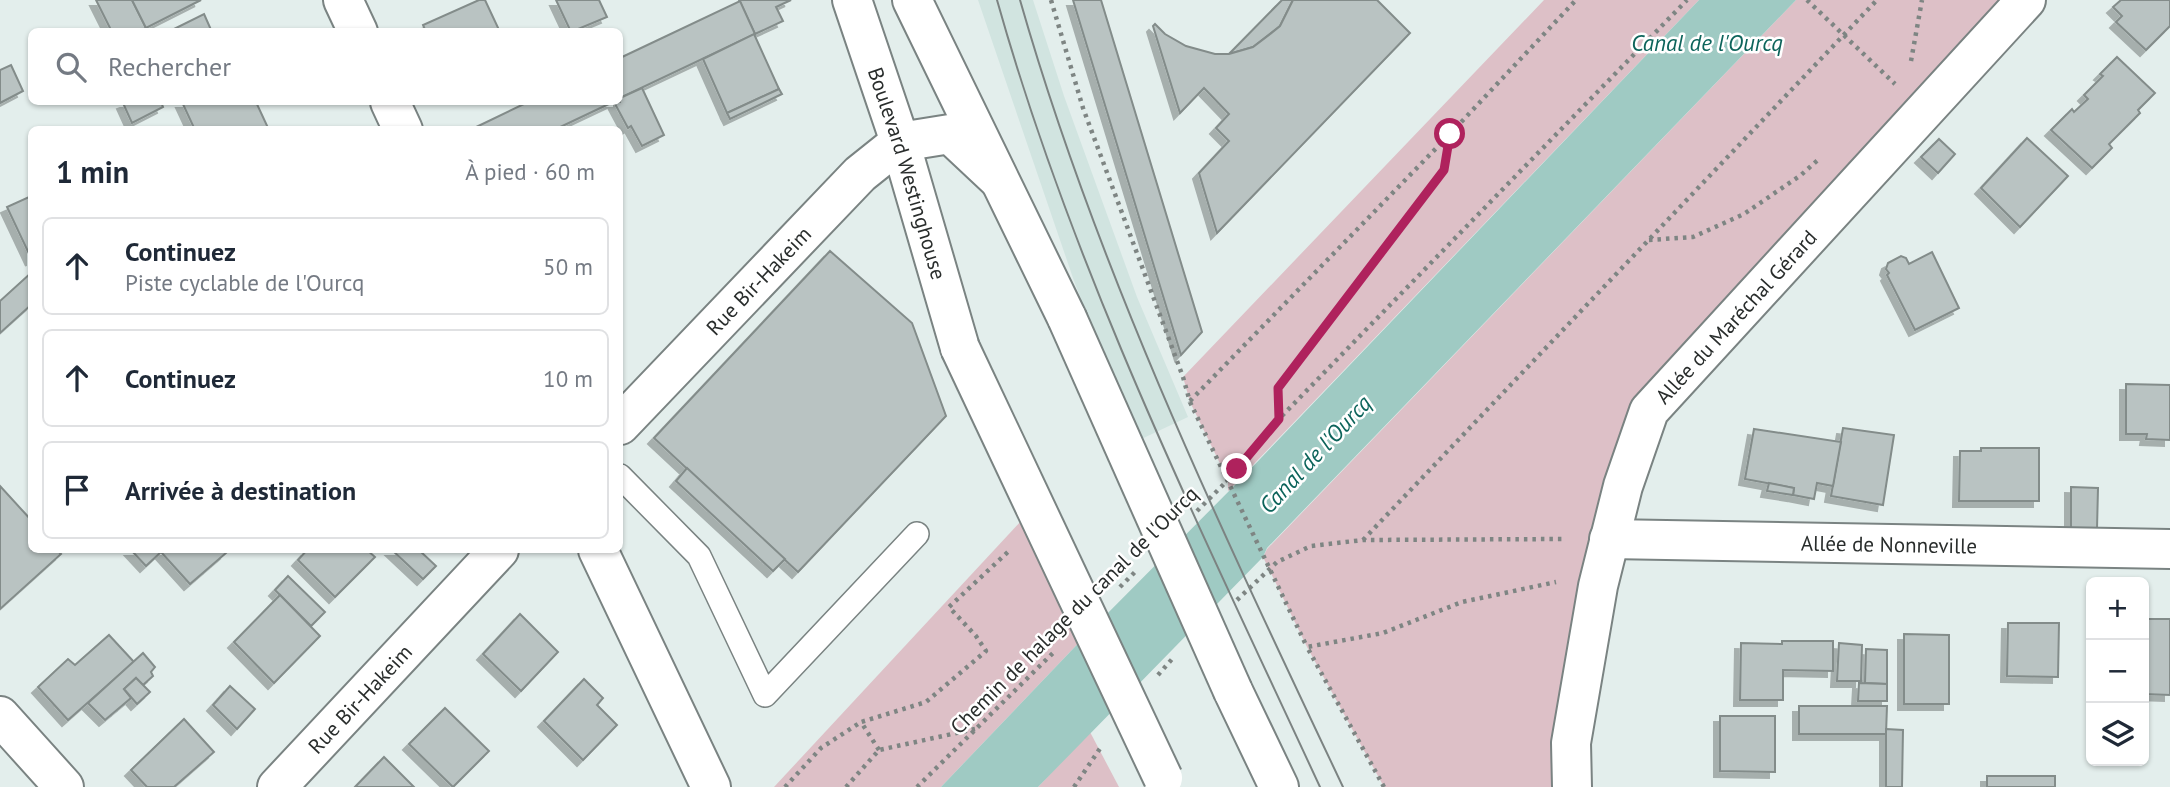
<!DOCTYPE html>
<html lang="fr">
<meta charset="utf-8">
<style>
body{margin:0;font-family:"PT Sans",sans-serif;background:#f6f6f7;color:#1f2937}
.controls{position:absolute;right:21px;bottom:21px;display:grid;overflow:hidden;border-radius:10px;box-shadow:0 2px 5px #0004}
.controls button{width:63px;height:63px;display:grid;place-items:center;padding:0;border:0;border-bottom:2px solid #e0e1e3;background:#fff;color:#1f2937;font:35px sans-serif}
.stop{position:absolute;width:21px;height:21px;margin:-16px;border:5px solid #af225d;border-radius:50%;background:#fff}
.stop.end{background:#af225d;border-color:#fff;box-shadow:0 2px 7px #0008}
.list{margin:0;padding:0;list-style:none}
h2{display:flex;justify-content:space-between;align-items:center;height:91px;margin:0;padding:0 28px;font-size:30px}
h2 small{font-size:23px;font-weight:400;color:#747a83}
.list li{display:grid;grid-template-columns:46px 1fr auto;gap:21px;align-items:center;box-sizing:border-box;height:98px;margin:0 14px 14px;padding:0 14px;border:2px solid #e0e1e3;border-radius:10px}
.list b{display:block;font-size:26px;white-space:nowrap}
.list p{margin:0;font-size:23px;white-space:nowrap;color:#747a83}
.list em{font-size:23px;font-style:normal;color:#747a83}
.icon{flex:none;width:38px;height:38px;fill:none;stroke:currentColor;stroke-width:2;stroke-linecap:round;stroke-linejoin:round}
.map{position:relative;flex:none;width:2170px;height:787px;overflow:hidden}
.search{position:absolute;background:#fff;box-shadow:0 2px 5px #0004;left:28px;top:28px;width:595px;height:77px;display:flex;align-items:center;gap:18px;box-sizing:border-box;padding:0 24px;border-radius:10px;color:#747a83;font-size:26px}
.panel{position:absolute;background:#fff;box-shadow:0 2px 5px #0004;left:28px;top:126px;width:595px;height:427px;border-radius:10px}
.map>svg:first-child{display:block}
.built{fill:#d1e4e0}
.green{fill:#ddc0c7}
.water{fill:#9fcac3}
.building{fill:#b9c3c2;stroke:#838c8a;stroke-width:2;filter:url(#shadow)}
.lines{fill:none;stroke-linecap:round;stroke-linejoin:round}
.service-casing{stroke:#7a8382;stroke-width:26}
.minor-casing{stroke:#7a8382;stroke-width:42}
.primary-casing{stroke:#7a8382;stroke-width:42}
.path{stroke:#7e8583;stroke-width:4.5;stroke-dasharray:3.5 5;stroke-linecap:butt}
.service{stroke:#fff;stroke-width:23}
.minor{stroke:#fff;stroke-width:38}
.primary{stroke:#fff;stroke-width:38}
.tram{stroke:#7c8382;stroke-width:2}
.primary-bridge-casing{stroke:#7a8382;stroke-width:42;stroke-linecap:butt}
.path-bridge{stroke:#7e8583;stroke-width:4.5;stroke-dasharray:3.5 5;stroke-linecap:butt}
.primary-bridge{stroke:#fff;stroke-width:38}
.route{stroke:#af225d;stroke-width:9}
.labels{text-anchor:middle;dominant-baseline:central;stroke-width:5;stroke-linejoin:round;paint-order:stroke}
.street-label{font-size:21px;fill:#292d2c;stroke:#fff}
.water-label{font-size:23px;font-style:italic;fill:#0d645b;stroke:#fff}
</style>
<div class="map">
<svg width="2170" height="787" viewBox="0 0 2170 787">
<defs>
<filter id="shadow"><feDropShadow dx="-6" dy="6" stdDeviation="0" flood-color="#0004"/></filter>
</defs>
<rect width="100%" height="100%" fill="#e3eeec"/>
<path class="built" d="M978,0H1033L1064,96L1137,297L1188,417L1135,442L1073,278Z"/>
<g class="green">
<path d="M1544,0H1699L1228,491V480L1190,402L1183,377Z"/>
<path d="M1796,0H2026L1649,411L1572,787H1384L1307,647L1263,557L1267,549Z"/>
<path d="M1035,506L1091,630L941,787H774Z"/>
<path d="M1090,732L1119,787H1038Z"/>
</g>
<path class="water" d="M1699,0H1796L1267,548L1263,557L1038,787H941L1091,630L1237,483Z"/>
<g class="building">
<path d="M96,0H132L146,28L138,32H112Z"/>
<path d="M132,0H201L146,28Z"/>
<path d="M479,0H485L500,32H426L423,25Z"/>
<path d="M556,0H599L607,17L571,32Z"/>
<path d="M739,0H791L776,7L783,21L755,34Z"/>
<path d="M1073,0H1101L1202,332L1181,355Z"/>
<path d="M1282,0H1293L1280,26L1253,47L1229,54Z"/>
<path d="M1293,0H1377L1410,33L1217,233L1199,173L1229,141L1216,128L1229,114L1204,88L1180,113L1153,26L1155,24L1165,34L1186,46L1215,54H1229L1253,47L1269,35L1280,26Z"/>
<path d="M2121,0H2170V26L2146,50L2116,22L2122,16L2113,7Z"/>
<path d="M740,1L755,34L620,98V58Z"/>
<path d="M204,14L212,32H168Z"/>
<path d="M754,34L779,89L727,113L703,59Z"/>
<path d="M2117,57L2155,93L2138,110L2140,113L2109,144L2112,148L2092,168L2051,130L2072,109L2074,112L2088,99L2084,95L2103,76L2100,74Z"/>
<path d="M11,65L23,91L0,103V70Z"/>
<path d="M642,88L664,135L642,146L631,126L628,128L614,102H620V98Z"/>
<path d="M779,89L782,94L730,119L727,113Z"/>
<path d="M126,102H161L163,107L132,123L123,103Z"/>
<path d="M182,102H256L269,130H195Z"/>
<path d="M528,102H613L554,130H470Z"/>
<path d="M2027,138L2068,176L2020,227L1981,188Z"/>
<path d="M1939,139L1955,154L1938,173L1921,157Z"/>
<path d="M29,197L32,203V260L7,207Z"/>
<path d="M830,251L912,323L946,416L798,572L654,438Z"/>
<path d="M1932,252L1959,308L1915,330L1887,275L1889,273L1886,269L1888,263L1901,256L1906,258L1909,264Z"/>
<path d="M32,272V304L0,333V301Z"/>
<path d="M2126,384L2170,385V440L2146,439L2147,434H2126Z"/>
<path d="M1843,428L1894,435L1883,505L1831,496Z"/>
<path d="M1754,429L1841,442L1833,486L1817,483L1814,499L1793,495L1794,488L1745,479Z"/>
<path d="M1981,448H2039V501H1959L1960,451H1981Z"/>
<path d="M687,468L785,559L773,571L676,481Z"/>
<path d="M1769,483L1794,488L1793,495L1767,491Z"/>
<path d="M0,486L32,521V550H57L61,554L0,609Z"/>
<path d="M2071,487L2098,488L2097,529H2071Z"/>
<path d="M131,550H223L226,553L190,584L161,552L146,566Z"/>
<path d="M307,550H367L375,557L335,597L298,560Z"/>
<path d="M392,550H419L436,566L423,579Z"/>
<path d="M288,576L325,612L311,626L275,590Z"/>
<path d="M280,595L320,636L274,683L234,642Z"/>
<path d="M520,614L558,652L521,691L483,654Z"/>
<path d="M2144,619H2170V695L2144,694Z"/>
<path d="M2008,623H2059L2058,677L2007,676Z"/>
<path d="M1904,634L1949,635V704H1904Z"/>
<path d="M109,635L134,662L68,720L38,687L68,659L75,665Z"/>
<path d="M1782,641H1833V671L1783,670V700H1740L1741,643L1782,644Z"/>
<path d="M1839,643L1862,645L1861,681H1837Z"/>
<path d="M1866,649L1887,650V684L1865,683Z"/>
<path d="M143,653L155,667L151,672L153,676L143,685L136,678L124,689L131,698L105,720L88,703Z"/>
<path d="M136,678L150,692L137,704L124,689Z"/>
<path d="M584,679L603,698L597,705L617,725L583,760L544,721Z"/>
<path d="M1859,683L1887,684V701H1858Z"/>
<path d="M230,686L255,709L237,729L213,705Z"/>
<path d="M1799,706H1887L1886,734H1799Z"/>
<path d="M445,708L489,751L453,787L409,744Z"/>
<path d="M1720,716H1775V772L1720,771Z"/>
<path d="M184,719L214,752L174,787H147L131,770Z"/>
<path d="M1886,729L1903,730L1902,787H1886Z"/>
<path d="M384,757L414,787H355Z"/>
<rect x="1987" y="776" width="68" height="11"/>
</g>
<g class="lines">
<defs>
<path id="service" d="M620,476L699,556L765,695L917,534"/>
<g id="minor">
<path d="M343,0L358,32"/>
<path d="M390,102L403,130"/>
<path id="s1" d="M620,425L860,174L900,142L950,134L998,179"/>
<path id="s2" d="M1609,539L2170,549"/>
<path d="M598,550L711,787"/>
<path d="M0,716L64,787"/>
<path id="s3" d="M277,787L499,550"/>
<path id="s4" d="M1572,787L1571,743L1598,586L1623,486L1649,411L2026,0"/>
</g>
<g id="primary">
<path id="s5" d="M852,0L900,142L960,348"/>
<path d="M912,0L1067,318"/>
<path d="M1233,691L1279,787"/>
</g>
</defs>
<use href="#service" class="service-casing"/>
<use href="#minor" class="minor-casing"/>
<use href="#primary" class="primary-casing"/>
<g class="path">
<path d="M1051,0L1083,108L1183,377L1190,402"/>
<path d="M1807,0L1895,84"/>
<path d="M1911,61L1922,0"/>
<path d="M1649,240L1693,237L1744,214L1801,175L1819,159"/>
<path d="M1190,401L1450,134"/>
<path d="M1279,418L1278,388L1444,170L1450,134L1576,0"/>
<path d="M1197,511L1228,480L1279,419L1687,0"/>
<path d="M1363,540L1877,0"/>
<path d="M1120,587L1136,571"/>
<path d="M1237,600L1277,562L1311,546L1363,540L1566,539"/>
<path d="M1158,675L1173,658"/>
<path d="M879,750L861,722L926,702L986,651L976,636L949,607L1010,550"/>
<path d="M785,787L821,748L861,722"/>
<path d="M846,787L879,750L975,729"/>
<path d="M917,787L1056,650"/>
<path d="M1074,787L1101,747"/>
<path d="M1384,787L1307,647L1383,633L1462,602L1556,582"/>
</g>
<use href="#service" class="service"/>
<use href="#minor" class="minor"/>
<use href="#primary" class="primary"/>
<g class="tram">
<path d="M997,0C1074,274 1201,530 1320,787"/>
<path d="M1020,0C1098,273 1222,531 1343,787"/>
</g>
<defs>
<g id="primary-bridge">
<path d="M1067,318L1233,691"/>
<path d="M960,348L1163,778"/>
</g>
</defs>
<use href="#primary-bridge" class="primary-bridge-casing"/>
<path class="path-bridge" d="M1190,402L1307,647"/>
<use href="#primary-bridge" class="primary-bridge"/>
</g>
<g class="lines">
<path class="route" d="M1237,469L1279,419L1278,388L1444,170L1450,134"/>
</g>
<g class="labels">
<g class="street-label">
<text stroke="none"><textPath href="#s5" startOffset="182">Boulevard Westinghouse</textPath></text>
<text stroke="none"><textPath href="#s1" startOffset="200">Rue Bir-Hakeim</textPath></text>
<text stroke="none"><textPath href="#s4" startOffset="514">Allée du Maréchal Gérard</textPath></text>
<text stroke="none"><textPath href="#s2" startOffset="280">Allée de Nonneville</textPath></text>
<text transform="translate(1074 610) rotate(-45)">Chemin de halage du canal de l'Ourcq</text>
<text stroke="none"><textPath href="#s3" startOffset="121">Rue Bir-Hakeim</textPath></text>
</g>
<g class="water-label">
<text x="1707" y="42">Canal de l'Ourcq</text>
<text transform="translate(1315 454) rotate(-47)">Canal de l'Ourcq</text>
</g>
</g>
</svg>
<div class="controls">
<button>+</button>
<button>−</button>
<button><svg class="icon" aria-label="layers" viewBox="0 0 24 24"><path d="M12 4l9 5-9 5-9-5zM3 14l9 5 9-5"/></svg></button>
</div>
<div class="stop" style="left:1450px;top:134px"></div>
<div class="stop end" style="left:1237px;top:469px"></div>
<div class="search"><svg class="icon" aria-label="search" viewBox="0 0 24 24"><circle cx="10" cy="10" r="6"/><path d="M15 15l6 6"/></svg>Rechercher</div>
<section class="panel">
<h2>1 min<small>À pied · 60 m</small></h2>
<ul class="list">
<li><svg class="icon" aria-label="ahead" viewBox="0 0 24 24"><path d="M12 20V5M6 11l6-6 6 6"/></svg><div><b>Continuez</b><p>Piste cyclable de l'Ourcq</p></div><em>50 m</em></li>
<li><svg class="icon" aria-label="ahead" viewBox="0 0 24 24"><path d="M12 20V5M6 11l6-6 6 6"/></svg><div><b>Continuez</b></div><em>10 m</em></li>
<li><svg class="icon" aria-label="arrive" viewBox="0 0 24 24"><path d="M6 21V4h12l-3 4 3 4H6"/></svg><div><b>Arrivée à destination</b></div></li>
</ul>
</section>
</div>
